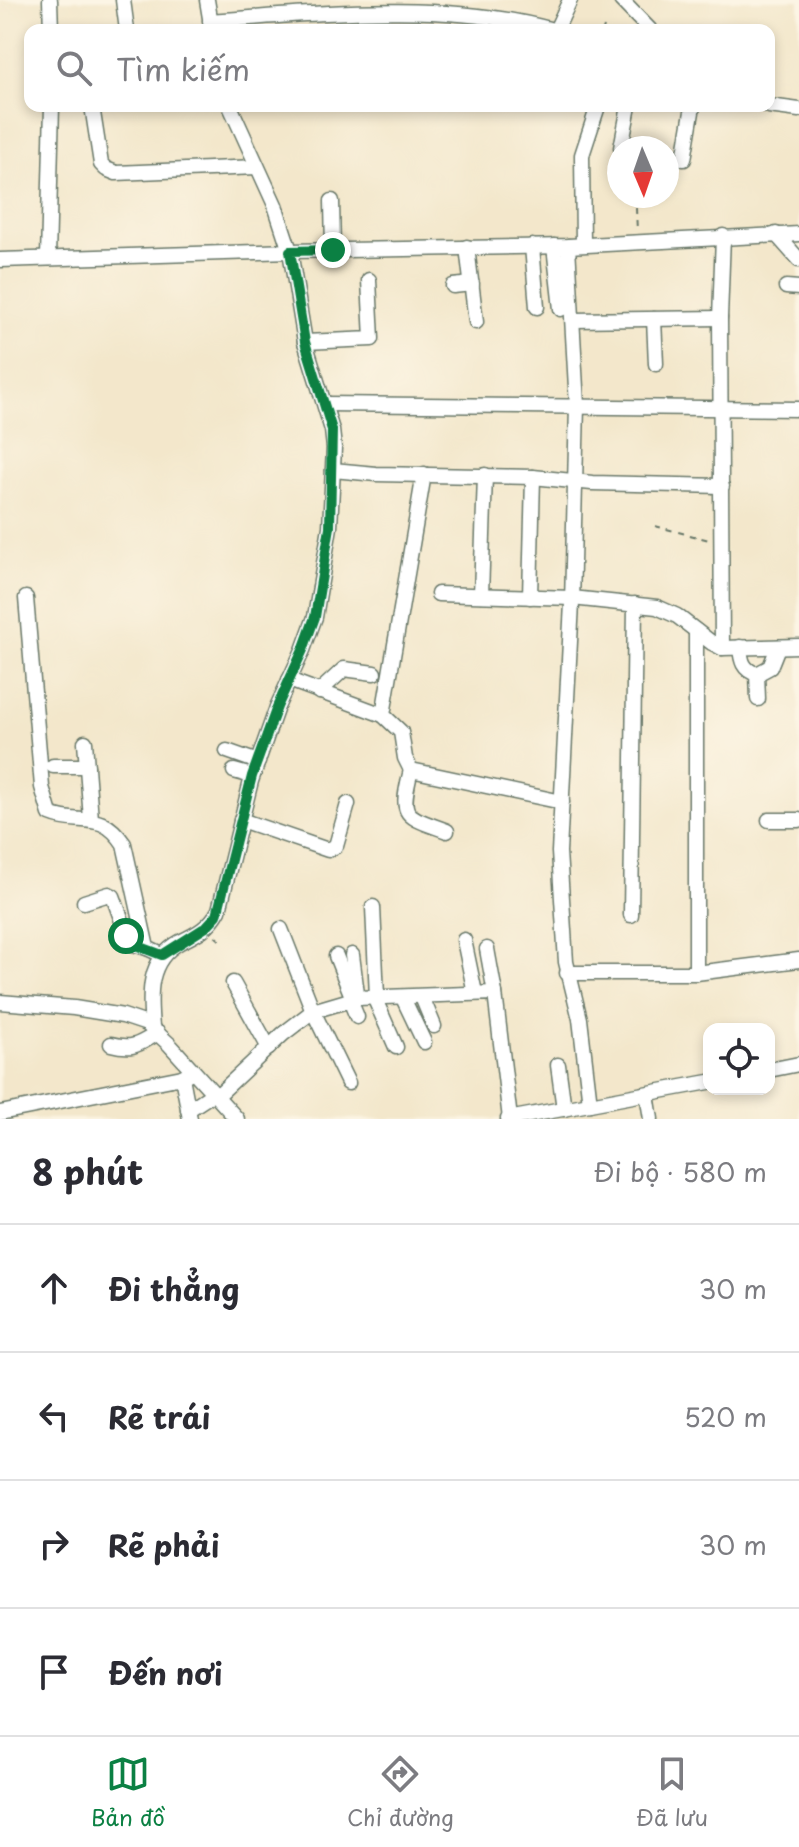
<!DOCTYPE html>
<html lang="vi">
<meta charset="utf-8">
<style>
body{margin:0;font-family:"Playpen Sans",sans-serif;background:#f2f2f3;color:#2b2b33}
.controls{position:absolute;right:24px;bottom:24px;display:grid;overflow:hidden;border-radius:16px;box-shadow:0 4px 12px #0003}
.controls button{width:72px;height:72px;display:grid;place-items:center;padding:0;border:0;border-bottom:2px solid #e1e1e2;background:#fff;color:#2b2b33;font:40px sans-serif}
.compass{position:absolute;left:607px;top:136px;width:72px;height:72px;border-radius:50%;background:#fff;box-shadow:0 4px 12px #0003;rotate:178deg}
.stop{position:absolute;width:24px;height:24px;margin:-18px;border:6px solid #0b8043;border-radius:50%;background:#fff}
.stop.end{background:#0b8043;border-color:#fff;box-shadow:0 2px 8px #0008}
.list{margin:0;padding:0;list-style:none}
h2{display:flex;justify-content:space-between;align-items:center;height:104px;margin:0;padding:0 32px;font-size:34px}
h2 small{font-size:26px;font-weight:400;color:#7c7c81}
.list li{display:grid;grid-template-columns:52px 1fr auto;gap:24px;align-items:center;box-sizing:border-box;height:128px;padding:0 32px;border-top:2px solid #e1e1e2}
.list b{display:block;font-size:30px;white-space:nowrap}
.list em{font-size:26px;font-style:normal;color:#7c7c81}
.icon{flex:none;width:44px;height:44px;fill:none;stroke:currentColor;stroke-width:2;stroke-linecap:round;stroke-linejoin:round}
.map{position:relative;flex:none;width:799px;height:1119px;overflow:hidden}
.search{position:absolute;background:#fff;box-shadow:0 4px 12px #0003;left:24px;right:24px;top:24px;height:88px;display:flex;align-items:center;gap:20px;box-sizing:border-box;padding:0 28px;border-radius:16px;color:#7c7c81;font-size:30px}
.sheet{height:616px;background:#fff}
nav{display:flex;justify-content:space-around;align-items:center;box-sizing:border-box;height:112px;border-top:2px solid #e1e1e2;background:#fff;font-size:22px;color:#7c7c81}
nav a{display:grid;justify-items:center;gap:4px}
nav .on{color:#0b8043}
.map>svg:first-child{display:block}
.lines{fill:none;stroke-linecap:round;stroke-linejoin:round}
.minor-casing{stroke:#697869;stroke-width:17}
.path{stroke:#697869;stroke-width:2;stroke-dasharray:6 6;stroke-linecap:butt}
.minor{stroke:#fff;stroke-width:14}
.route{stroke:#0b8043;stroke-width:10}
</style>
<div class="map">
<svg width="799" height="1119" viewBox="0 0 799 1119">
<rect width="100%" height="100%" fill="#fcf5e5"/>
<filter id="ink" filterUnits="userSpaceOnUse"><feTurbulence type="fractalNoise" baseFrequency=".0125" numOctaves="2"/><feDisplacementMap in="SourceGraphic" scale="16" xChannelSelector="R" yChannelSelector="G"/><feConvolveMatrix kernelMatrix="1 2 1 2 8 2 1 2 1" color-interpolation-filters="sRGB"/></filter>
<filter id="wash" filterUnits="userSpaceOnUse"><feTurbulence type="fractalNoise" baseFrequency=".006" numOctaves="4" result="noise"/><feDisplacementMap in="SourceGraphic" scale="32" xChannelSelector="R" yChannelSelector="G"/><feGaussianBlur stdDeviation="1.8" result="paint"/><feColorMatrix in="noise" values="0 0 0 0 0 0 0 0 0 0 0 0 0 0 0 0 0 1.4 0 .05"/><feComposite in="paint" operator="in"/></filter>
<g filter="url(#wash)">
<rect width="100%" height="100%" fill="#f3e7cb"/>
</g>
<g filter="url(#ink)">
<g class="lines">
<defs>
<g id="minor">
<path d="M50,0L51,30"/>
<path d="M123,0L127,30"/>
<path d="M207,0L212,30"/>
<path d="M621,0L650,30"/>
<path d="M210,21C322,13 444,0 553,30"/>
<path d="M556,30L570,0"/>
<path d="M92,106L101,164L106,169L116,173L257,167"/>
<path d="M769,106L799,110"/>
<path d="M621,148L629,106"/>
<path d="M684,159L693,106"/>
<path d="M332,201L333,250"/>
<path d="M776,234L799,260"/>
<path d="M583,244L582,155L598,106"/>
<path d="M532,246L537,307"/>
<path d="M554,246L561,309"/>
<path d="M568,246L577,406L572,603L559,852L566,962L580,1019L590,1104"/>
<path d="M467,247L476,322"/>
<path d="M48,258L52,106"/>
<path d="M0,260L290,251L568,246L799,234"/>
<path d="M453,286L472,284"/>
<path d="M786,287L799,288"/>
<path d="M654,319L656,364"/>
<path d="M573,320L720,318"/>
<path d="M305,342L372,339L369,280"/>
<path d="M325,404L799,409"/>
<path d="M333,470L376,474L533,477L592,483L722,486"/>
<path d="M424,474L383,715L401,732L405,758L411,770L562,802"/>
<path d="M438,594L572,598L657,607L677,616L712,643L722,648L799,646"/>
<path d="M481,595L485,475"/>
<path d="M530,597L533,477"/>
<path d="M26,598L42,787L50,814C80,827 100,808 124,844L147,948L162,955"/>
<path d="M740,647C741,661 743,670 757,674L758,699"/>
<path d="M722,648L720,318L723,236"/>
<path d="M757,674L770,667L778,647"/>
<path d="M289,680L383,715"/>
<path d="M319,692L344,669L374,673"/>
<path d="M85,742L91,819"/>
<path d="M227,751L258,762"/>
<path d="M53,766H87"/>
<path d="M411,770C399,818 404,815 447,831"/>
<path d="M234,771L252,776"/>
<path d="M241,820L328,850L336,846L348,804"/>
<path d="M769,820H799"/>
<path d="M84,902L109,894L113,896L130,943L147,948"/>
<path d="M373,907L377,997"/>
<path d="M631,915L635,604"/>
<path d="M281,929L313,1011L348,1083"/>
<path d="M464,940L475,993"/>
<path d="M487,949L495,993"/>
<path d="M352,955L357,994"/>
<path d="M336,956L353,999"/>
<path d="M567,973H696L799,960"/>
<path d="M696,973V631"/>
<path d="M233,983L269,1048"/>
<path d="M374,997L396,1047"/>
<path d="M422,997L434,1026"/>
<path d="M403,998L424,1042"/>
<path d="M350,1000L357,1017"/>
<path d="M0,1002L74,1008L123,1016L147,1024L169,1044L237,1119"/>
<path d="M152,1027C149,995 147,960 180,942C197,934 210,927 219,910L251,781L277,707L303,650L315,617L330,527L334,448L332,430L305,342L290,251L275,205L230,106"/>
<path d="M111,1044C134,1050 139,1044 158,1033"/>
<path d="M558,1065L564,1109"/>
<path d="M769,1070L799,1064"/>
<path d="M182,1077L190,1119"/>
<path d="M647,1094L651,1119"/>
<path d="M217,1096L283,1034L313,1011L357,998L495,993L510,1119"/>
<path d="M188,1110L214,1093"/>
<path d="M0,1113L182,1077L193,1071"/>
<path d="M508,1119L709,1082"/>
</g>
</defs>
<use href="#minor" class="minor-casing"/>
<g class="path">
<path d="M603,30L604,27"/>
<path d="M636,208L637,232"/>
<path d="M655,526L709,540"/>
<path d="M215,936L223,943"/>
</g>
<use href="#minor" class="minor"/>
</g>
</g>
<g class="lines" filter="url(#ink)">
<path class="route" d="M126,936L130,943L162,955L206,927L217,915L252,776L277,707L303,650L315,617L330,527L332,430L305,342L290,251L333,250"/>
</g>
</svg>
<div class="controls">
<button><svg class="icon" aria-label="locate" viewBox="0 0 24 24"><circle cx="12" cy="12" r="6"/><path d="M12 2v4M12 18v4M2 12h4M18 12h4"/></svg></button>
</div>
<svg class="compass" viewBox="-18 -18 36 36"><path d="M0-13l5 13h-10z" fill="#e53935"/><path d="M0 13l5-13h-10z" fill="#7c7c81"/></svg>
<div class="stop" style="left:126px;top:936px"></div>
<div class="stop end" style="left:333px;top:250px"></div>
<div class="search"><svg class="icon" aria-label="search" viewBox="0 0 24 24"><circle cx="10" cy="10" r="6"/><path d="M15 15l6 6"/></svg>Tìm kiếm</div>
</div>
<section class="sheet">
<h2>8 phút<small>Đi bộ · 580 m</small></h2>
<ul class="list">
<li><svg class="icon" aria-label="ahead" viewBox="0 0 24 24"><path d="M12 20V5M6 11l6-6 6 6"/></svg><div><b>Đi thẳng</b></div><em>30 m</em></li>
<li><svg class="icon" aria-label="left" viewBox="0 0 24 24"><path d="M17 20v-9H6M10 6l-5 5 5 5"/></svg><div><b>Rẽ trái</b></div><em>520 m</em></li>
<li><svg class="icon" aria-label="right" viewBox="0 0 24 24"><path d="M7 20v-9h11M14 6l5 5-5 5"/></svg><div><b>Rẽ phải</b></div><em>30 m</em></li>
<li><svg class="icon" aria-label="arrive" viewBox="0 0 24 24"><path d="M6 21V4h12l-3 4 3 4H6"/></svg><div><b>Đến nơi</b></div></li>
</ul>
</section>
<nav>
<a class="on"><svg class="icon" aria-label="map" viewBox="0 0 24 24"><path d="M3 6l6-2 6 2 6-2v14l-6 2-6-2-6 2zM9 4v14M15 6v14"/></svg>Bản đồ</a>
<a><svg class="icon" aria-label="directions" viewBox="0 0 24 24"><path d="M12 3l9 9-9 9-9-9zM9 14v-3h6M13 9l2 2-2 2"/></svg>Chỉ đường</a>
<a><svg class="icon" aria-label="saved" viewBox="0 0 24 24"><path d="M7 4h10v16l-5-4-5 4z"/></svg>Đã lưu</a>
</nav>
